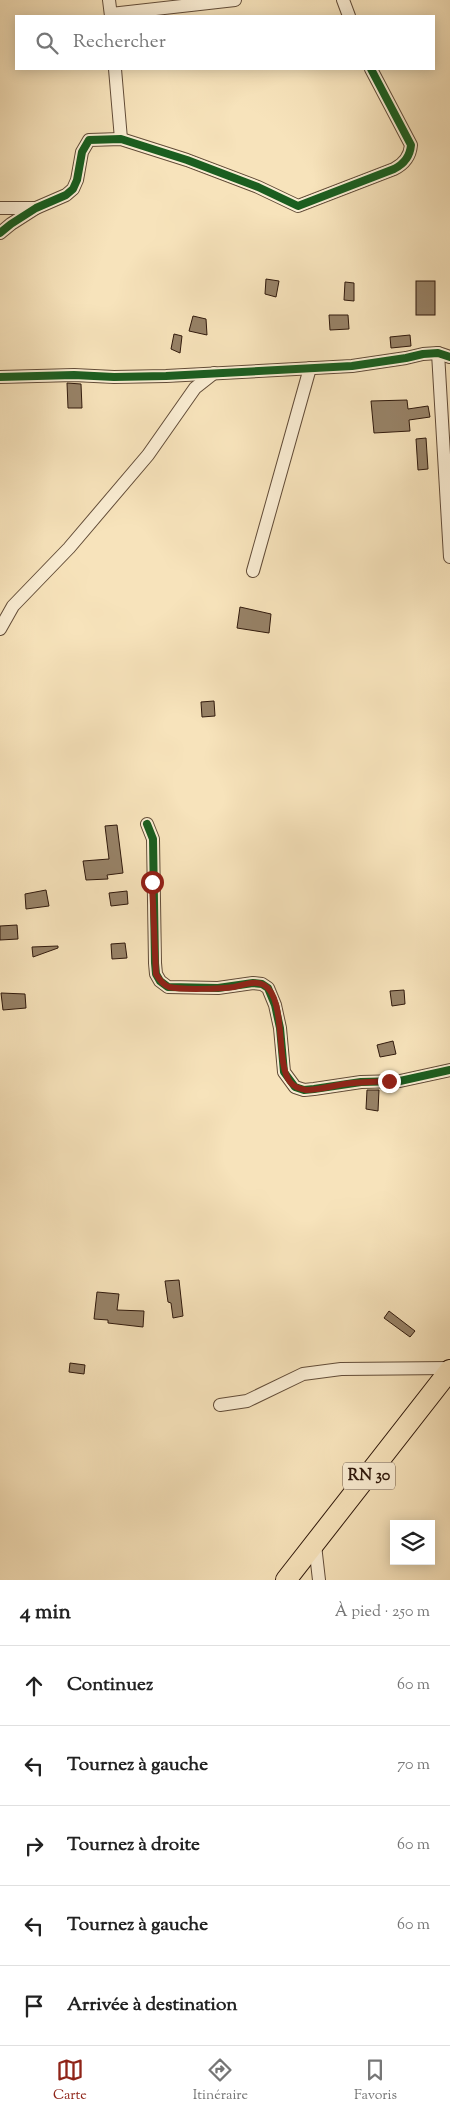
<!DOCTYPE html>
<html lang="fr">
<meta charset="utf-8">
<style>
body{margin:0;font-family:"Sorts Mill Goudy",serif;background:#f6f6f6;color:#222}
.controls{position:absolute;right:15px;bottom:15px;display:grid;overflow:hidden;border-radius:0px;box-shadow:0 2px 12px #0003}
.controls button{width:45px;height:45px;display:grid;place-items:center;padding:0;border:0;border-bottom:1px solid #e0e0e0;background:#fff;color:#222;font:25px sans-serif}
.stop{position:absolute;width:15px;height:15px;margin:-11px;border:4px solid #8f2418;border-radius:50%;background:#fff}
.stop.end{background:#8f2418;border-color:#fff;box-shadow:0 1px 5px #0008}
.list{margin:0;padding:0;list-style:none}
h2{display:flex;justify-content:space-between;align-items:center;height:65px;margin:0;padding:0 20px;font-size:21px}
h2 small{font-size:16px;font-weight:400;color:#767676}
.list li{display:grid;grid-template-columns:32px 1fr auto;gap:15px;align-items:center;box-sizing:border-box;height:80px;padding:0 20px;border-top:1px solid #e0e0e0}
.list b{display:block;font-size:19px;white-space:nowrap}
.list em{font-size:16px;font-style:normal;color:#767676}
.icon{flex:none;width:28px;height:28px;fill:none;stroke:currentColor;stroke-width:2;stroke-linecap:round;stroke-linejoin:round}
.map{position:relative;flex:none;width:450px;height:1580px;overflow:hidden}
.search{position:absolute;background:#fff;box-shadow:0 2px 12px #0003;left:15px;right:15px;top:15px;height:55px;display:flex;align-items:center;gap:12px;box-sizing:border-box;padding:0 18px;border-radius:0px;color:#767676;font-size:19px}
.sheet{height:465px;background:#fff}
nav{display:flex;justify-content:space-around;align-items:center;box-sizing:border-box;height:70px;border-top:1px solid #e0e0e0;background:#fff;font-size:14px;color:#767676}
nav a{display:grid;justify-items:center;gap:2px}
nav .on{color:#8f2418}
.map>svg:first-child{display:block}
.building{fill:#978267;stroke:#30190c}
.lines{fill:none;stroke-linecap:round;stroke-linejoin:round}
.minor-casing{stroke:#624c38;stroke-width:14}
.primary-casing{stroke:#30190c;stroke-width:22}
.minor{stroke:#faedd3;stroke-width:12}
.primary{stroke:#f7e3bb;stroke-width:20}
.cycleway-casing{stroke:#faedd3;stroke-width:11}
.cycleway{stroke:#1b5e20;stroke-width:8}
.route{stroke:#8f2418;stroke-width:6}
.labels{text-anchor:middle;dominant-baseline:central;stroke-width:4;stroke-linejoin:round;paint-order:stroke}
.shield{fill:#faedd3;stroke:#6d5948;stroke-width:1}
.shield-label{font-size:16px;font-weight:bold;fill:#30190c}
</style>
<div class="map">
<svg width="450" height="1580" viewBox="0 0 450 1580">
<rect width="100%" height="100%" fill="#f7e3bb"/>
<filter id="stains"><feTurbulence type="fractalNoise" baseFrequency=".004" numOctaves="4"/><feColorMatrix values="0 0 0 0 .2 0 0 0 0 .09 0 0 0 0 .02 0 0 0 .5 -.17"/></filter>
<radialGradient id="worn" r=".72"><stop offset=".6" stop-color="#630" stop-opacity="0"/><stop offset="1" stop-color="#630" stop-opacity=".3"/></radialGradient>
<g class="building">
<path d="M266,279L279,281L276,297L265,294Z"/>
<rect x="416" y="281" width="19" height="34"/>
<path d="M345,282L354,283V301L344,300Z"/>
<path d="M329,315H348L349,329L330,330Z"/>
<path d="M193,316L206,319L207,335L189,331Z"/>
<path d="M174,334L182,336L180,353L171,349Z"/>
<path d="M410,335L411,346L391,348L390,337Z"/>
<path d="M67,383L81,384L82,408H68Z"/>
<path d="M407,400L408,409L428,406L430,417L409,420L410,431L374,433L371,401Z"/>
<path d="M426,438L428,469L418,470L416,439Z"/>
<path d="M240,607L271,614L269,633L237,628Z"/>
<path d="M214,701L215,716L202,717L201,702Z"/>
<path d="M117,825L123,873L107,875L108,879L86,880L83,861L109,859L105,826Z"/>
<path d="M46,890L49,906L26,909L25,894Z"/>
<path d="M127,891L128,904L111,906L109,893Z"/>
<path d="M17,925L18,939L0,940V926Z"/>
<path d="M125,943L127,958L112,959L111,944Z"/>
<path d="M58,946V948L33,957L32,947Z"/>
<path d="M404,990L405,1004L392,1006L390,991Z"/>
<path d="M1,993L25,994L26,1008L3,1010Z"/>
<path d="M393,1041L396,1054L380,1057L377,1045Z"/>
<path d="M367,1090H379L378,1111L366,1109Z"/>
<path d="M179,1280L183,1316L173,1318L171,1303L168,1302L165,1281Z"/>
<path d="M97,1292L119,1294L117,1310L144,1311L143,1327L108,1323V1320L94,1319Z"/>
<path d="M389,1311L415,1331L410,1337L384,1318Z"/>
<path d="M70,1363L85,1365L84,1374L69,1372Z"/>
</g>
<g class="lines">
<defs>
<g id="minor">
<path d="M109,0L111,16"/>
<path d="M343,0L349,16"/>
<path d="M111,14L235,0"/>
<path d="M115,69L121,139"/>
<path d="M0,208H36"/>
<path d="M0,233L11,224L36,208L66,195L73,189L77,180L82,152L89,140L121,139L187,160L258,187L298,206L394,169C404,164 410,157 411,145L371,69"/>
<path d="M438,353L450,557"/>
<path d="M0,377L74,375L114,377L166,376L352,366L406,358L423,354L438,353L450,357"/>
<path d="M253,571L310,368"/>
<path d="M0,629L13,606L69,548L148,455L195,388L214,373"/>
<path d="M147,824L153,839L155,963L156,974L160,981L168,987L218,988L253,983L262,984L268,988L275,1005L280,1028L284,1072L295,1087L304,1090L314,1089L361,1082L400,1081L450,1070"/>
<path d="M220,1405L247,1401L303,1374L341,1369L450,1368"/>
<path d="M315,1545L319,1580"/>
</g>
<path id="primary" d="M286,1580L450,1370"/>
</defs>
<use href="#minor" class="minor-casing"/>
<use href="#primary" class="primary-casing"/>
<use href="#minor" class="minor"/>
<use href="#primary" class="primary"/>
<defs>
<g id="cycleway">
<path d="M0,233L11,224L36,208L66,195L73,189L77,180L82,152L89,140L121,139L187,160L258,187L298,206L394,169C404,164 410,157 411,145L371,69"/>
<path d="M0,377L74,375L114,377L166,376L352,366L406,358L423,354L438,353L450,357"/>
<path d="M147,824L153,839L155,963L156,974L160,981L168,987L218,988L253,983L262,984L268,988L275,1005L280,1028L284,1072L295,1087L304,1090L314,1089L361,1082L400,1081L450,1070"/>
</g>
</defs>
<use href="#cycleway" class="cycleway-casing"/>
<use href="#cycleway" class="cycleway"/>
</g>
<g class="lines">
<path class="route" d="M152,882L156,974C159,979 163,985 169,987C181,990 221,989 234,987C243,985 255,980 264,985C287,998 275,1063 290,1082C294,1087 300,1089 306,1090C319,1090 332,1086 344,1084C359,1082 374,1082 389,1081"/>
</g>
<g class="labels">
<rect class="shield" x="343" y="1462.5" width="52" height="27" rx="4"/>
<g class="shield-label">
<text x="369" y="1476">RN 30</text>
</g>
</g>
<rect width="100%" height="100%" filter="url(#stains)"/>
<rect width="100%" height="100%" fill="url(#worn)"/>
</svg>
<div class="controls">
<button><svg class="icon" aria-label="layers" viewBox="0 0 24 24"><path d="M12 4l9 5-9 5-9-5zM3 14l9 5 9-5"/></svg></button>
</div>
<div class="stop" style="left:152px;top:882px"></div>
<div class="stop end" style="left:389px;top:1081px"></div>
<div class="search"><svg class="icon" aria-label="search" viewBox="0 0 24 24"><circle cx="10" cy="10" r="6"/><path d="M15 15l6 6"/></svg>Rechercher</div>
</div>
<section class="sheet">
<h2>4 min<small>À pied · 250 m</small></h2>
<ul class="list">
<li><svg class="icon" aria-label="ahead" viewBox="0 0 24 24"><path d="M12 20V5M6 11l6-6 6 6"/></svg><div><b>Continuez</b></div><em>60 m</em></li>
<li><svg class="icon" aria-label="left" viewBox="0 0 24 24"><path d="M17 20v-9H6M10 6l-5 5 5 5"/></svg><div><b>Tournez à gauche</b></div><em>70 m</em></li>
<li><svg class="icon" aria-label="right" viewBox="0 0 24 24"><path d="M7 20v-9h11M14 6l5 5-5 5"/></svg><div><b>Tournez à droite</b></div><em>60 m</em></li>
<li><svg class="icon" aria-label="left" viewBox="0 0 24 24"><path d="M17 20v-9H6M10 6l-5 5 5 5"/></svg><div><b>Tournez à gauche</b></div><em>60 m</em></li>
<li><svg class="icon" aria-label="arrive" viewBox="0 0 24 24"><path d="M6 21V4h12l-3 4 3 4H6"/></svg><div><b>Arrivée à destination</b></div></li>
</ul>
</section>
<nav>
<a class="on"><svg class="icon" aria-label="map" viewBox="0 0 24 24"><path d="M3 6l6-2 6 2 6-2v14l-6 2-6-2-6 2zM9 4v14M15 6v14"/></svg>Carte</a>
<a><svg class="icon" aria-label="directions" viewBox="0 0 24 24"><path d="M12 3l9 9-9 9-9-9zM9 14v-3h6M13 9l2 2-2 2"/></svg>Itinéraire</a>
<a><svg class="icon" aria-label="saved" viewBox="0 0 24 24"><path d="M7 4h10v16l-5-4-5 4z"/></svg>Favoris</a>
</nav>
